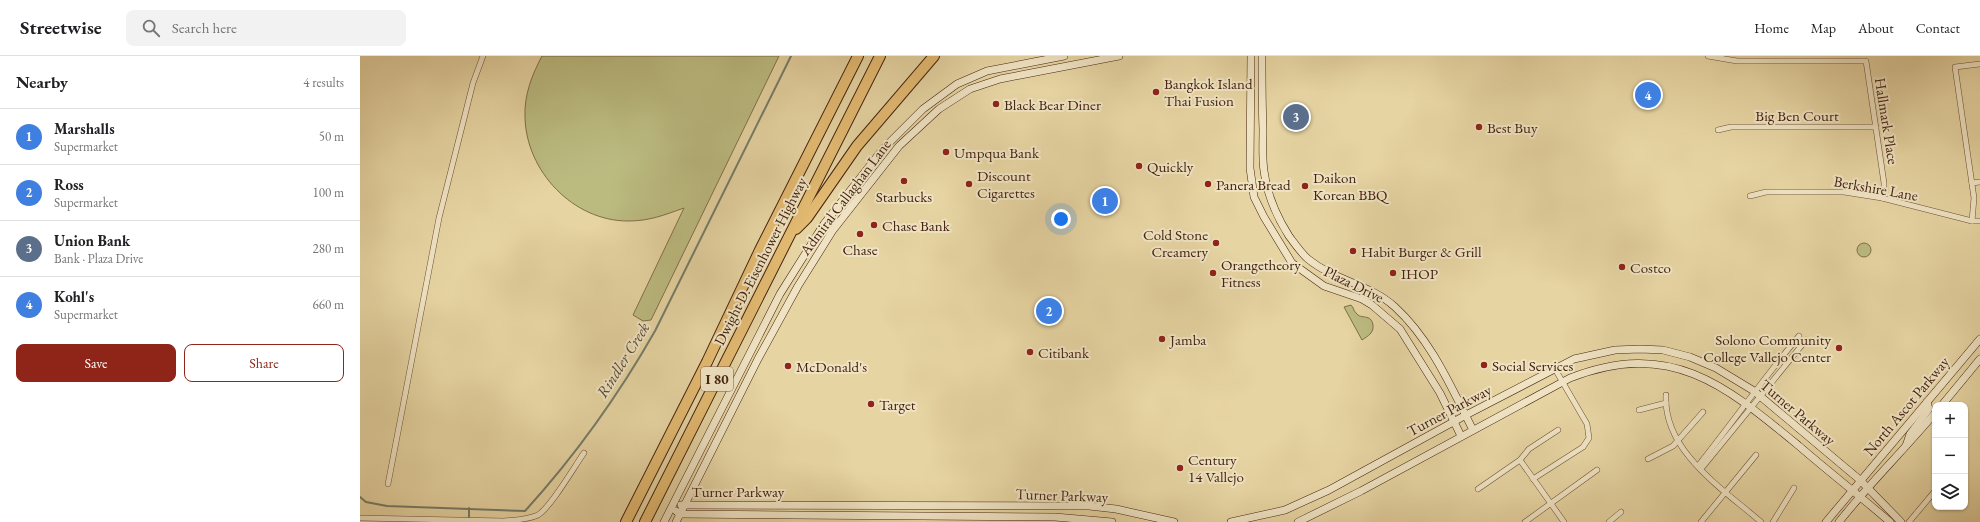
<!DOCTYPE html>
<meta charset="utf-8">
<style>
body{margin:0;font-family:"EB Garamond",serif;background:#f2f2f2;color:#202124}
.controls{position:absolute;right:12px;bottom:12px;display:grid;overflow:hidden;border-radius:8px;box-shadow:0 1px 3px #0004}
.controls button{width:36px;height:36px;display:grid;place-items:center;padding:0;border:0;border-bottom:1px solid #e0e0e0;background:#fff;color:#202124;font:20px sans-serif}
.you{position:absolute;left:701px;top:163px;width:14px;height:14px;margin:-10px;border:3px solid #fff;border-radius:50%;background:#1a73e8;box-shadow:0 0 0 6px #1a73e833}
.badge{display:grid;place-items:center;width:26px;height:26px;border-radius:50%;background:#8f2418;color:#fff;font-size:13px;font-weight:700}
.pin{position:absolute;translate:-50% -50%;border:2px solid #fff;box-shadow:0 1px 4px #0006}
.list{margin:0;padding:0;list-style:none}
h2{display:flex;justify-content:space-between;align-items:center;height:52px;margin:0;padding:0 16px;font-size:17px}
h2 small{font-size:13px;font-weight:400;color:#757577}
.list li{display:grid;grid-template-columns:26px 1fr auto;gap:12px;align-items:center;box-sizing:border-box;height:56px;padding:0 16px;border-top:1px solid #e0e0e0}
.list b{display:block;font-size:15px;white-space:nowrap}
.list p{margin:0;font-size:13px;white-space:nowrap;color:#757577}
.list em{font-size:13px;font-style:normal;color:#757577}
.actions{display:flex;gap:8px;padding:12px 16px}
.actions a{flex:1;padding:9px 0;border:1px solid #8f2418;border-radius:8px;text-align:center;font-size:14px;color:#8f2418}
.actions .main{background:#8f2418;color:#fff}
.icon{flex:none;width:22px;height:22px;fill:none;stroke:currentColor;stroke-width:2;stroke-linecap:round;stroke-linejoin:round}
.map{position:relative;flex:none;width:1620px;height:466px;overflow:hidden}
header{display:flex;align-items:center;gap:24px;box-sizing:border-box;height:56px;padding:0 20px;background:#fff;border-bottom:1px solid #e0e0e0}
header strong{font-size:19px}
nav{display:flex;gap:22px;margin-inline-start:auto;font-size:14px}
.search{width:280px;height:36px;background:#f2f2f2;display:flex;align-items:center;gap:10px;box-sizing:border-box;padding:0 14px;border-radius:8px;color:#757577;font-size:15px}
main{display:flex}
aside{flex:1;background:#fff}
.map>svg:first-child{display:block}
.green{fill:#bbbb80;stroke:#806f48}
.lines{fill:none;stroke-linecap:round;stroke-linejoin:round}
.stream{stroke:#767c6a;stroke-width:2}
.street-casing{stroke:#6d4f34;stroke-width:6}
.secondary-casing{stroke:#452310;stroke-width:8}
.highway-casing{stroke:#452310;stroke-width:12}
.street{stroke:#efe3c3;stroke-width:5}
.secondary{stroke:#efe3c3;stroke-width:7}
.highway{stroke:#e3ba71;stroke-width:10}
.poi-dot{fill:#8f2418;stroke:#efe3c3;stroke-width:1.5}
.labels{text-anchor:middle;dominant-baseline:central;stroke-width:4;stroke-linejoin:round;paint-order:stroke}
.shield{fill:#efe3c3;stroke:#785d46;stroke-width:1}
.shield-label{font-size:14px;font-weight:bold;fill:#452310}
.poi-label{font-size:15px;fill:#452310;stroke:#efe3c3;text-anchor:start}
.street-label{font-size:15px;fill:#452310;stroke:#efe3c3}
.water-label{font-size:16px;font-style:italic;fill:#594836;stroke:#efe3c3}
</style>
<header>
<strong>Streetwise</strong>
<div class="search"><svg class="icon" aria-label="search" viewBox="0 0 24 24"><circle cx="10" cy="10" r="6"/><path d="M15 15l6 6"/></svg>Search here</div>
<nav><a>Home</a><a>Map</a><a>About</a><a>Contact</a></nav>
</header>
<main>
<aside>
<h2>Nearby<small>4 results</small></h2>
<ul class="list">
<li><span class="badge" style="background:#3f7fe0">1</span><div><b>Marshalls</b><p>Supermarket</p></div><em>50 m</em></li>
<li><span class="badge" style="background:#3f7fe0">2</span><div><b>Ross</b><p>Supermarket</p></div><em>100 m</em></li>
<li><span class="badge" style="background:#5c6f8a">3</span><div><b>Union Bank</b><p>Bank · Plaza Drive</p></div><em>280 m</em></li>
<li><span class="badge" style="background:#3f7fe0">4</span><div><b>Kohl's</b><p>Supermarket</p></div><em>660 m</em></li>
</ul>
<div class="actions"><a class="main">Save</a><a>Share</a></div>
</aside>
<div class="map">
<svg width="1620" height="466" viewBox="0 0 1620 466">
<rect width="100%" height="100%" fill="#e6d4a2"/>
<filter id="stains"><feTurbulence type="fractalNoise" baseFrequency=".005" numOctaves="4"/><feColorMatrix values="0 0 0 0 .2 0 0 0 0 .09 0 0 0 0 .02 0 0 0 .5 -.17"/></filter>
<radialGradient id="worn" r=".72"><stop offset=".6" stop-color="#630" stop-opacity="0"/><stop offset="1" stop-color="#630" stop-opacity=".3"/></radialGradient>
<g class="green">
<path d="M182,0H419L291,264L283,265L273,259L324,152C304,159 290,165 268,165C213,165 166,115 165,61C164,39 172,19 182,0Z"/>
<circle cx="1504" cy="194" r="7"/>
<path d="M991,249C994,252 993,254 996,257C1001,264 1011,257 1013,269C1014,277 1008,280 1002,284L984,251Z"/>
</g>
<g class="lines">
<g class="stream">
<path d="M0,441L6,446L27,450L165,455C215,400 258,340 295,275L431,0"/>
<path d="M109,461V452"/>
</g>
<defs>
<g id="street">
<path d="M1348,0L1377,5H1506L1524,127V136L1522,142"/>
<path d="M1358,74L1371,71H1516"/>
<path d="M1612,127L1620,126"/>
<path d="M1390,140L1406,136H1484L1522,142L1612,165H1620"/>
<path d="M1612,165L1614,142L1595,11L1620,8"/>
<path d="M1306,339C1303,395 1363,433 1401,466"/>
<path d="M1279,354L1306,347"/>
<path d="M1288,403L1313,390L1343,356"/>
<path d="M1160,404L1204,466"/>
<path d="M1338,410C1372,367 1404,322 1439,280"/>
<path d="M1341,413L1446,284"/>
<path d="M1173,423L1223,391L1229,382L1227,368L1195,313"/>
<path d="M28,428L79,162L113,27L123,0"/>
<path d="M1118,433L1160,404L1169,393L1198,374"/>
<path d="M0,462L144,465C155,464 167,464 178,459C191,451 214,411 224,397"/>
<path d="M1165,466L1237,414"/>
<path d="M1249,466L1261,456"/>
<path d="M1341,466L1396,399"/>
<path d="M1413,466L1434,432"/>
<path d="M1549,466L1575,435"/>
</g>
<g id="secondary">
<path d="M891,0L890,112L894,141L904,161L932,207L964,230L1002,243L1012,249L1040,273L1080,337L1101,380"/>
<path d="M902,0C902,24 902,49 903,73C903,87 902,102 904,115C907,138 917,161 929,180C935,188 941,197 948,203C975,225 1010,228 1035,251C1071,284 1091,331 1113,374"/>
<path d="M1582,349L1620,303"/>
<path d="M1546,390L1550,378L1569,353L1567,346"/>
<path d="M321,449L729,450L756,453L814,466"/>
<path d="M316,455L320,458L695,461L752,466"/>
<path d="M304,466L420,238L464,168L523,93L563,53L597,28L627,15L704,0"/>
<path d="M316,466L398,303L438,230L473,174L539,90L579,53L610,33L640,23L759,0"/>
<path d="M871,466L925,454L969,434L1106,359L1214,303L1255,294L1280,293L1303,294L1330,301L1356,312L1394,335L1500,424L1541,466"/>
<path d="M938,466L1001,435L1210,322C1310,283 1364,328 1439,390C1469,416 1500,440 1530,466"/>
<path d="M1466,466L1620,283"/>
<path d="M1479,466C1509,428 1544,394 1575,357"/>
</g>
<g id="highway">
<path d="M436,173L447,162L497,90L574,0"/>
<path d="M266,466L347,306L400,194L498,0"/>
<path d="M285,466L520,0"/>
</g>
</defs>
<use href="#street" class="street-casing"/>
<use href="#secondary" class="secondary-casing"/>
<use href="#highway" class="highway-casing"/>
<use href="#street" class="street"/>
<use href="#secondary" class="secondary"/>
<use href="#highway" class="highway"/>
</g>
<g class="poi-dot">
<circle cx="796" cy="36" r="4"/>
<circle cx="636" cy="48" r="4"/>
<circle cx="1119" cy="71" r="4"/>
<circle cx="586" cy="96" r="4"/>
<circle cx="779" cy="110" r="4"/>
<circle cx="544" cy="125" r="4"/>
<circle cx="609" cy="128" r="4"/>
<circle cx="848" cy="128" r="4"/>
<circle cx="945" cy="130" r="4"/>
<circle cx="514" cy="169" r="4"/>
<circle cx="500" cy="178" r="4"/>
<circle cx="856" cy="187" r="4"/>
<circle cx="993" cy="195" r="4"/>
<circle cx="1262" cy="211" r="4"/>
<circle cx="853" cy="217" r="4"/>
<circle cx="1033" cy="217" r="4"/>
<circle cx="802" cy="283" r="4"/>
<circle cx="1479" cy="292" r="4"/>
<circle cx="670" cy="296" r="4"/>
<circle cx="1124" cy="309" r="4"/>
<circle cx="428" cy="310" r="4"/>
<circle cx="511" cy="348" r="4"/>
<circle cx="820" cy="412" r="4"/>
</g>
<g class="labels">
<rect class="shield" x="341" y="311" width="32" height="24" rx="3"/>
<g class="shield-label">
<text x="357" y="323">I 80</text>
</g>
<g class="poi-label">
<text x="804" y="27">Bangkok Island<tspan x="804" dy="17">Thai Fusion</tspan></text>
<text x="644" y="48">Black Bear Diner</text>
<text x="1127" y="71">Best Buy</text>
<text x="594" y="96">Umpqua Bank</text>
<text x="787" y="110">Quickly</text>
<text x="617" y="119">Discount<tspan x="617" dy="17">Cigarettes</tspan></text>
<text x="953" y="121">Daikon<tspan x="953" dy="17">Korean BBQ</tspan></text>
<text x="856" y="128">Panera Bread</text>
<text x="544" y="140" text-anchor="middle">Starbucks</text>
<text x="522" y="169">Chase Bank</text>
<text x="848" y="178" text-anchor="end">Cold Stone<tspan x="848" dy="17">Creamery</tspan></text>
<text x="500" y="193" text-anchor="middle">Chase</text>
<text x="1001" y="195">Habit Burger &amp; Grill</text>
<text x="861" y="208">Orangetheory<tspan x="861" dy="17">Fitness</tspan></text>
<text x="1270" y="211">Costco</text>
<text x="1041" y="217">IHOP</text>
<text x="810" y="283">Jamba</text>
<text x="1471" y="283" text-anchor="end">Solono Community<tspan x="1471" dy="17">College Vallejo Center</tspan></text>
<text x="678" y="296">Citibank</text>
<text x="1132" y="309">Social Services</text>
<text x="436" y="310">McDonald's</text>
<text x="519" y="348">Target</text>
<text x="828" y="403">Century<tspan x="828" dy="17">14 Vallejo</tspan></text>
</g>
<g class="street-label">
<text x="1437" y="59">Big Ben Court</text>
<text transform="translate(1527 65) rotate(81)">Hallmark Place</text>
<text transform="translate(1516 132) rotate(10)">Berkshire Lane</text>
<text transform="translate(485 141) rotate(-53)">Admiral Callaghan Lane</text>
<text transform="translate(400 205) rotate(-63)">Dwight D. Eisenhower Highway</text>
<text transform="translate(994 228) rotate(26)">Plaza Drive</text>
<text transform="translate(1546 350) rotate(-50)">North Ascot Parkway</text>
<text transform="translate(1089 354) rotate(-28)">Turner Parkway</text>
<text transform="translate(1438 356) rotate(40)">Turner Parkway</text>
<text x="378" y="435">Turner Parkway</text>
<text transform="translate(702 439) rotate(2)">Turner Parkway</text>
</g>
<g class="water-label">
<text transform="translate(263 304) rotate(-58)">Rindler Creek</text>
</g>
</g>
<rect width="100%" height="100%" filter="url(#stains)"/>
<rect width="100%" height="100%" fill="url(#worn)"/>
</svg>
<div class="controls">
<button>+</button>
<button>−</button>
<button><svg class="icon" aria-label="layers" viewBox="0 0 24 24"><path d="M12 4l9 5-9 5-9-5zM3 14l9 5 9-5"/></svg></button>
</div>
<div class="you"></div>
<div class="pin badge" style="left:745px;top:145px;background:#3f7fe0">1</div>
<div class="pin badge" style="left:689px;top:255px;background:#3f7fe0">2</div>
<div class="pin badge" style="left:936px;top:61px;background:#5c6f8a">3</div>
<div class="pin badge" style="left:1288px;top:39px;background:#3f7fe0">4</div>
</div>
</main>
